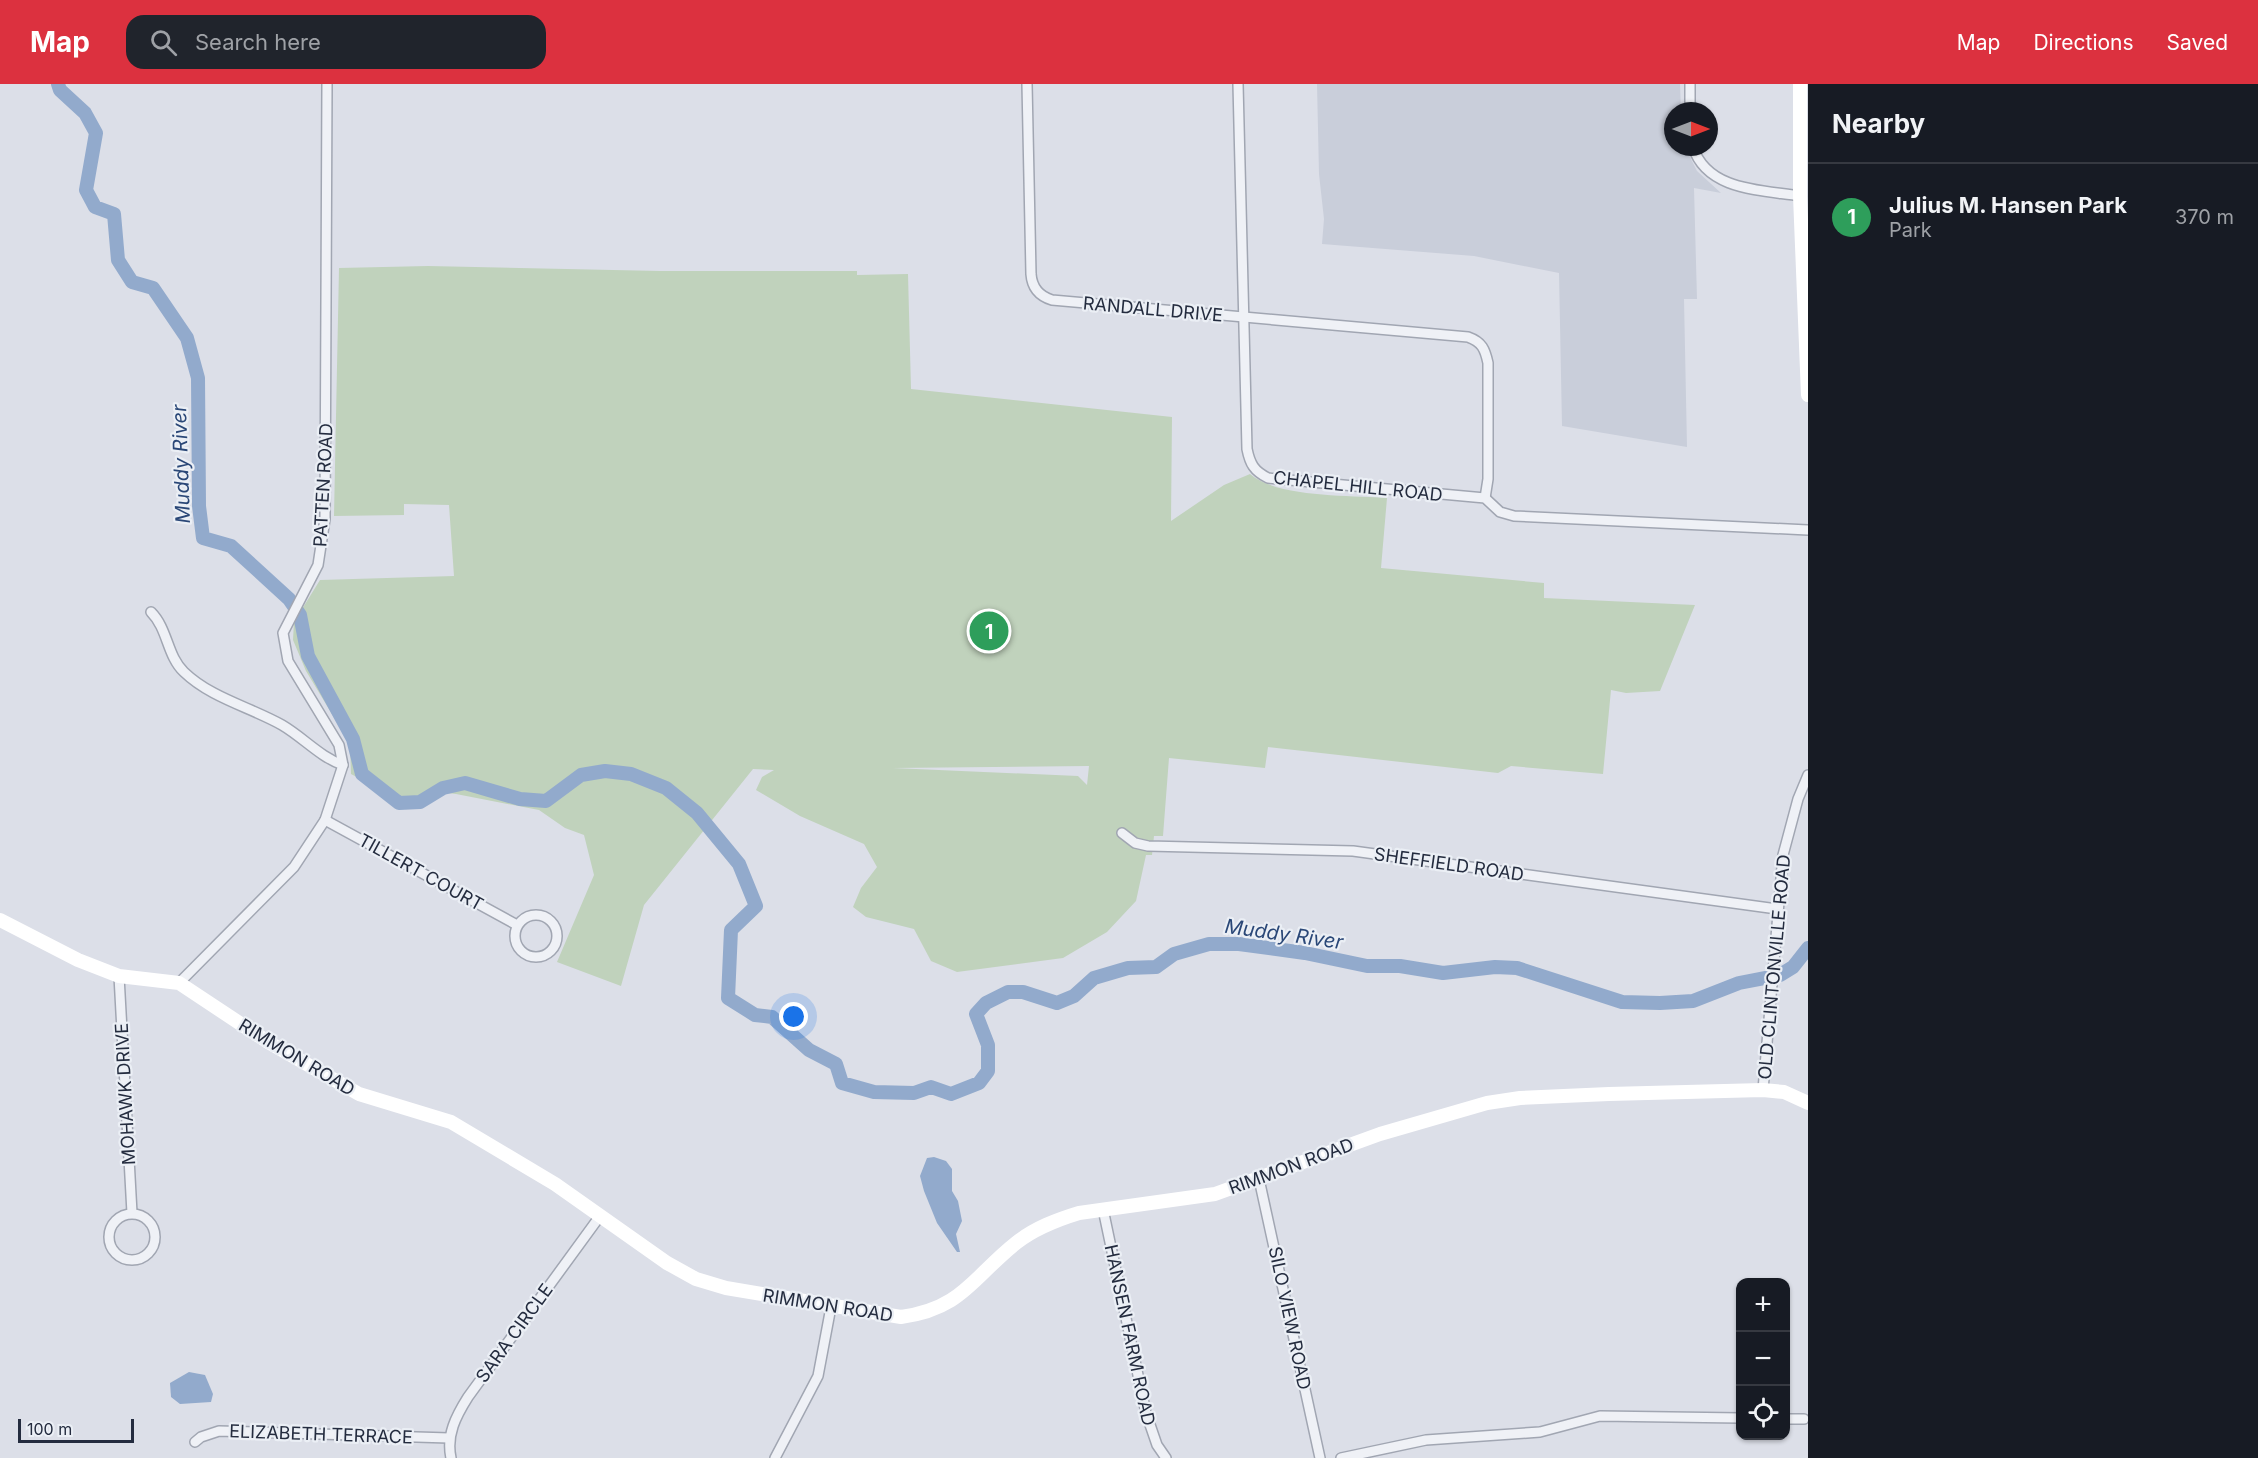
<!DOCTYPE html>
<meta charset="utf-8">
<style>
body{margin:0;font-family:Inter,sans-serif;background:#20242c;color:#f1f3f6}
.controls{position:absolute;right:18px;bottom:18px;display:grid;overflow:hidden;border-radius:12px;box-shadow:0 2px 4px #0004}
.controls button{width:54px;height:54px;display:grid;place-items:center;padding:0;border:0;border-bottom:2px solid #363941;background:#171b24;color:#f1f3f6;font:30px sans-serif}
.compass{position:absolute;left:1664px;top:18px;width:54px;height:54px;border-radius:50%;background:#171b24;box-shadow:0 2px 4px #0004;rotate:90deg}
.scale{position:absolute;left:18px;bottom:15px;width:116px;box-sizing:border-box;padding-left:6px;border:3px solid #242c3f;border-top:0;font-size:16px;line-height:21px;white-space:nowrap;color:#242c3f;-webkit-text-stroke:4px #ebeff5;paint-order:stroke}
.you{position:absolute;left:794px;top:933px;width:21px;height:21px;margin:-15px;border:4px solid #fff;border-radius:50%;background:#1a73e8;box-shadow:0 0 0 9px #1a73e833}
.badge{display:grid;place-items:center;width:39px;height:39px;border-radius:50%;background:#dc313f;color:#fff;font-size:20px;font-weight:700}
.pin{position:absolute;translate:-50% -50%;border:3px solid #fff;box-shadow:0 2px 6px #0006}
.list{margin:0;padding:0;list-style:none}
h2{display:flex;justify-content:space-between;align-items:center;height:78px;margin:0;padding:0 24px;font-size:26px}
h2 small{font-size:20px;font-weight:400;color:#9ea1a6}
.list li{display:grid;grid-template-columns:39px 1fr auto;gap:18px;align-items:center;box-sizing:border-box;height:108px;padding:0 24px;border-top:2px solid #363941}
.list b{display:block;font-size:22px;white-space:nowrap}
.list p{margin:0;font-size:20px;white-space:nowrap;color:#9ea1a6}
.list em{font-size:20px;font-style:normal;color:#9ea1a6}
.icon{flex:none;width:33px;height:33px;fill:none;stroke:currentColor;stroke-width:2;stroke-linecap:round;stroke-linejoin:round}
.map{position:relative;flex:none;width:1808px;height:1374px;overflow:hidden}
header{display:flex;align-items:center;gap:36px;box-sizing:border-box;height:84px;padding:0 30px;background:#dc313f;color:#fff}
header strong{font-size:28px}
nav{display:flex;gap:33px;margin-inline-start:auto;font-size:21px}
.search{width:420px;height:54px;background:#20242c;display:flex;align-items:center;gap:15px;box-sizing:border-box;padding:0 21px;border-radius:18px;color:#9ea1a6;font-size:22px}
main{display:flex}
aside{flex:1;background:#171b24}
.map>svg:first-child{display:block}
.built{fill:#c9ceda}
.green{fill:#c0d2bc;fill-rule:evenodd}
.water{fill:#92aacc}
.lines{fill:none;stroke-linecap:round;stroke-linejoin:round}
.river{stroke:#92aacc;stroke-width:14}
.street-casing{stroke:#a1a6b2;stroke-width:12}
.street{stroke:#eff1f6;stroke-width:9}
.secondary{stroke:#fff;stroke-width:14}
.labels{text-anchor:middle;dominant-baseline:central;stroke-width:4.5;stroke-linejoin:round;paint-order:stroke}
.street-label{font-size:18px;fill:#242c3f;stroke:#ebeff5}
.water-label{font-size:20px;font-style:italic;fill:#2a4777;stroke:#ebeff5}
</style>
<header>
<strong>Map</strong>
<div class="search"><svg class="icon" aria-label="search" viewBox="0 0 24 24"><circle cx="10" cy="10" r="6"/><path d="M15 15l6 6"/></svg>Search here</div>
<nav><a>Map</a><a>Directions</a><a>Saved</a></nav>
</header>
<main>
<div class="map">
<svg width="1808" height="1374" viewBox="0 0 1808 1374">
<rect width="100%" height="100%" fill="#dcdfe8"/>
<path class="built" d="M1317,0H1680L1681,27H1673V63H1685L1697,87L1721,109L1694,104L1697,215H1684L1687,363L1562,342L1559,189L1474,172L1322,160L1324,135L1319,90Z"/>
<path class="green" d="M428,182L660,187H857V191L908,190L911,305L1172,333L1171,437L1224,401L1250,390C1278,414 1351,411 1387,414L1381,484L1544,499V514L1695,521L1660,607L1626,609L1611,606L1603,690L1511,682L1498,689L1268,663L1265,684L1169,674L1163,752H1154L1152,771H1146L1136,817L1107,848L1063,874L957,888L931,877L914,845L866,833L853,823L861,804L877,783L864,760L800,732L756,706L762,693L774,686L753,685L644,821L621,902L557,878L594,791L584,751L565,744L539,726L456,710L439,708L407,720L351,690L350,660L306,587L293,556L294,538L320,496L454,492L449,421L404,420V431L334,432L339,184ZM1089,682L1087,701L1078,692L893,684Z"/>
<g class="water">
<path d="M934,1073L946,1077L952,1085V1107L958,1117L962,1137L956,1150L960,1168H957L937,1139L924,1107L920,1092L927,1074Z"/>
<path d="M189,1288L205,1291L213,1310L211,1318L180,1320L171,1313L170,1299Z"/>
</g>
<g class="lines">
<path class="river" d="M58,0L60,6L85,29L96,49L86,106L95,123L114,130L118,176L132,198L153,204L187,254L198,294L199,422L203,454L231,462L289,515L300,531L308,572L353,655L362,690L399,719L420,718L443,704L465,699L520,715L546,717L581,691L605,687L631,690L666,704L697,729L739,780L756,822L731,846L728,914L755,931L772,933L809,966L836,980L842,999L874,1008L914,1009L931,1003L951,1010L979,999L988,987V961L976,930L986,919L1008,908H1023L1057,919L1074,912L1094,894L1128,884L1156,883L1174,870L1209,860H1239L1305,869L1367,882H1400L1443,889L1495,883L1517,884L1622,918L1660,919L1693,917L1739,899L1780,891L1793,883L1808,864"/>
<defs>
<g id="street">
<path d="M1027,0L1031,190C1032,204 1039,212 1052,216L1468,253C1482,258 1485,265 1488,279V395L1485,414"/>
<path d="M1238,0L1247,365C1250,380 1254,387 1268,394L1485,414L1500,428L1514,432L1808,446"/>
<path d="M1690,0V27"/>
<path d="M1693,63C1707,107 1762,106 1800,112"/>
<path d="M151,528C168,545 167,572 184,588C211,614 250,623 282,641C304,654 320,673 343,681"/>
<path d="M325,736L517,841"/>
<path d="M1122,749L1135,759L1148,762L1353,767L1777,825"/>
<circle cx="536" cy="852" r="21"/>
<path d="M119,892L132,1129"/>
<path d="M179,899L294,783L325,736L343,681L339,661L288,577L283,549L318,481L325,435L327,0"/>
<path d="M1763,1006L1783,771L1798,715L1808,691"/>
<path d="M1259,1095L1320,1374"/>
<path d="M1103,1125L1146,1329L1157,1361L1166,1374"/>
<circle cx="132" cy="1153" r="23"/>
<path d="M1786,1335H1804"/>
<path d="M195,1358L201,1353L219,1347L449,1354"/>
<path d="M451,1374C446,1351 456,1332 468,1313L600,1132"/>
<path d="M775,1374L818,1292L831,1223"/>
<path d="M1341,1374L1426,1356L1540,1348L1600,1332L1740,1334"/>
</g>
</defs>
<use href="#street" class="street-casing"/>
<use href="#street" class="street"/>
<g class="secondary">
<path d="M1800,0V112L1808,311"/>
<path d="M0,836L78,876L119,892L179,899L268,958L359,1010L451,1038L555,1100L667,1179L696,1195L726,1204L901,1233C962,1225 973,1193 1016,1159C1035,1144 1056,1136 1079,1129L1215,1110L1380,1050L1487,1019L1520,1014L1609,1010L1763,1006L1784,1008L1808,1019"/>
</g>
</g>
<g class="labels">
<g class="street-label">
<text transform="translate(1153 225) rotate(5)">RANDALL DRIVE</text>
<text transform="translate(323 401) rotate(-87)">PATTEN ROAD</text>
<text transform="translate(1358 402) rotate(6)">CHAPEL HILL ROAD</text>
<text transform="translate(1449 780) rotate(8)">SHEFFIELD ROAD</text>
<text transform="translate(421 788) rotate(29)">TILLERT COURT</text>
<text transform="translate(1774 883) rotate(-85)">OLD CLINTONVILLE ROAD</text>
<text transform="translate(297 973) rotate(31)">RIMMON ROAD</text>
<text transform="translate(125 1010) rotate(-93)">MOHAWK DRIVE</text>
<text transform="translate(1291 1082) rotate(-20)">RIMMON ROAD</text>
<text transform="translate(828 1221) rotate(9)">RIMMON ROAD</text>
<text transform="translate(1290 1234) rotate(78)">SILO VIEW ROAD</text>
<text transform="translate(514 1249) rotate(-54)">SARA CIRCLE</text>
<text transform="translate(1130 1251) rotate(78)">HANSEN FARM ROAD</text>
<text transform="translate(321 1350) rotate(2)">ELIZABETH TERRACE</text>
</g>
<g class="water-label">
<text transform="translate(181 380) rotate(-92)">Muddy River</text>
<text transform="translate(1284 850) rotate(8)">Muddy River</text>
</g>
</g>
</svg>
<div class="controls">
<button>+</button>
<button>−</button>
<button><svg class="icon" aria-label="locate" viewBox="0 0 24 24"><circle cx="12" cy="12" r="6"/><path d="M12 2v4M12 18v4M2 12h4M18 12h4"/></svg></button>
</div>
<svg class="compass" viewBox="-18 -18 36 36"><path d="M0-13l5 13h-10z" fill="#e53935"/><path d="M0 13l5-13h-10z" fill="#9ea1a6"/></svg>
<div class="scale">100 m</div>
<div class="you"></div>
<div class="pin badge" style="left:989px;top:547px;background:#2e9e5b">1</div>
</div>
<aside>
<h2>Nearby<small></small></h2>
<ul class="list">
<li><span class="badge" style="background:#2e9e5b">1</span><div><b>Julius M. Hansen Park</b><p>Park</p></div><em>370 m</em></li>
</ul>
</aside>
</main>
